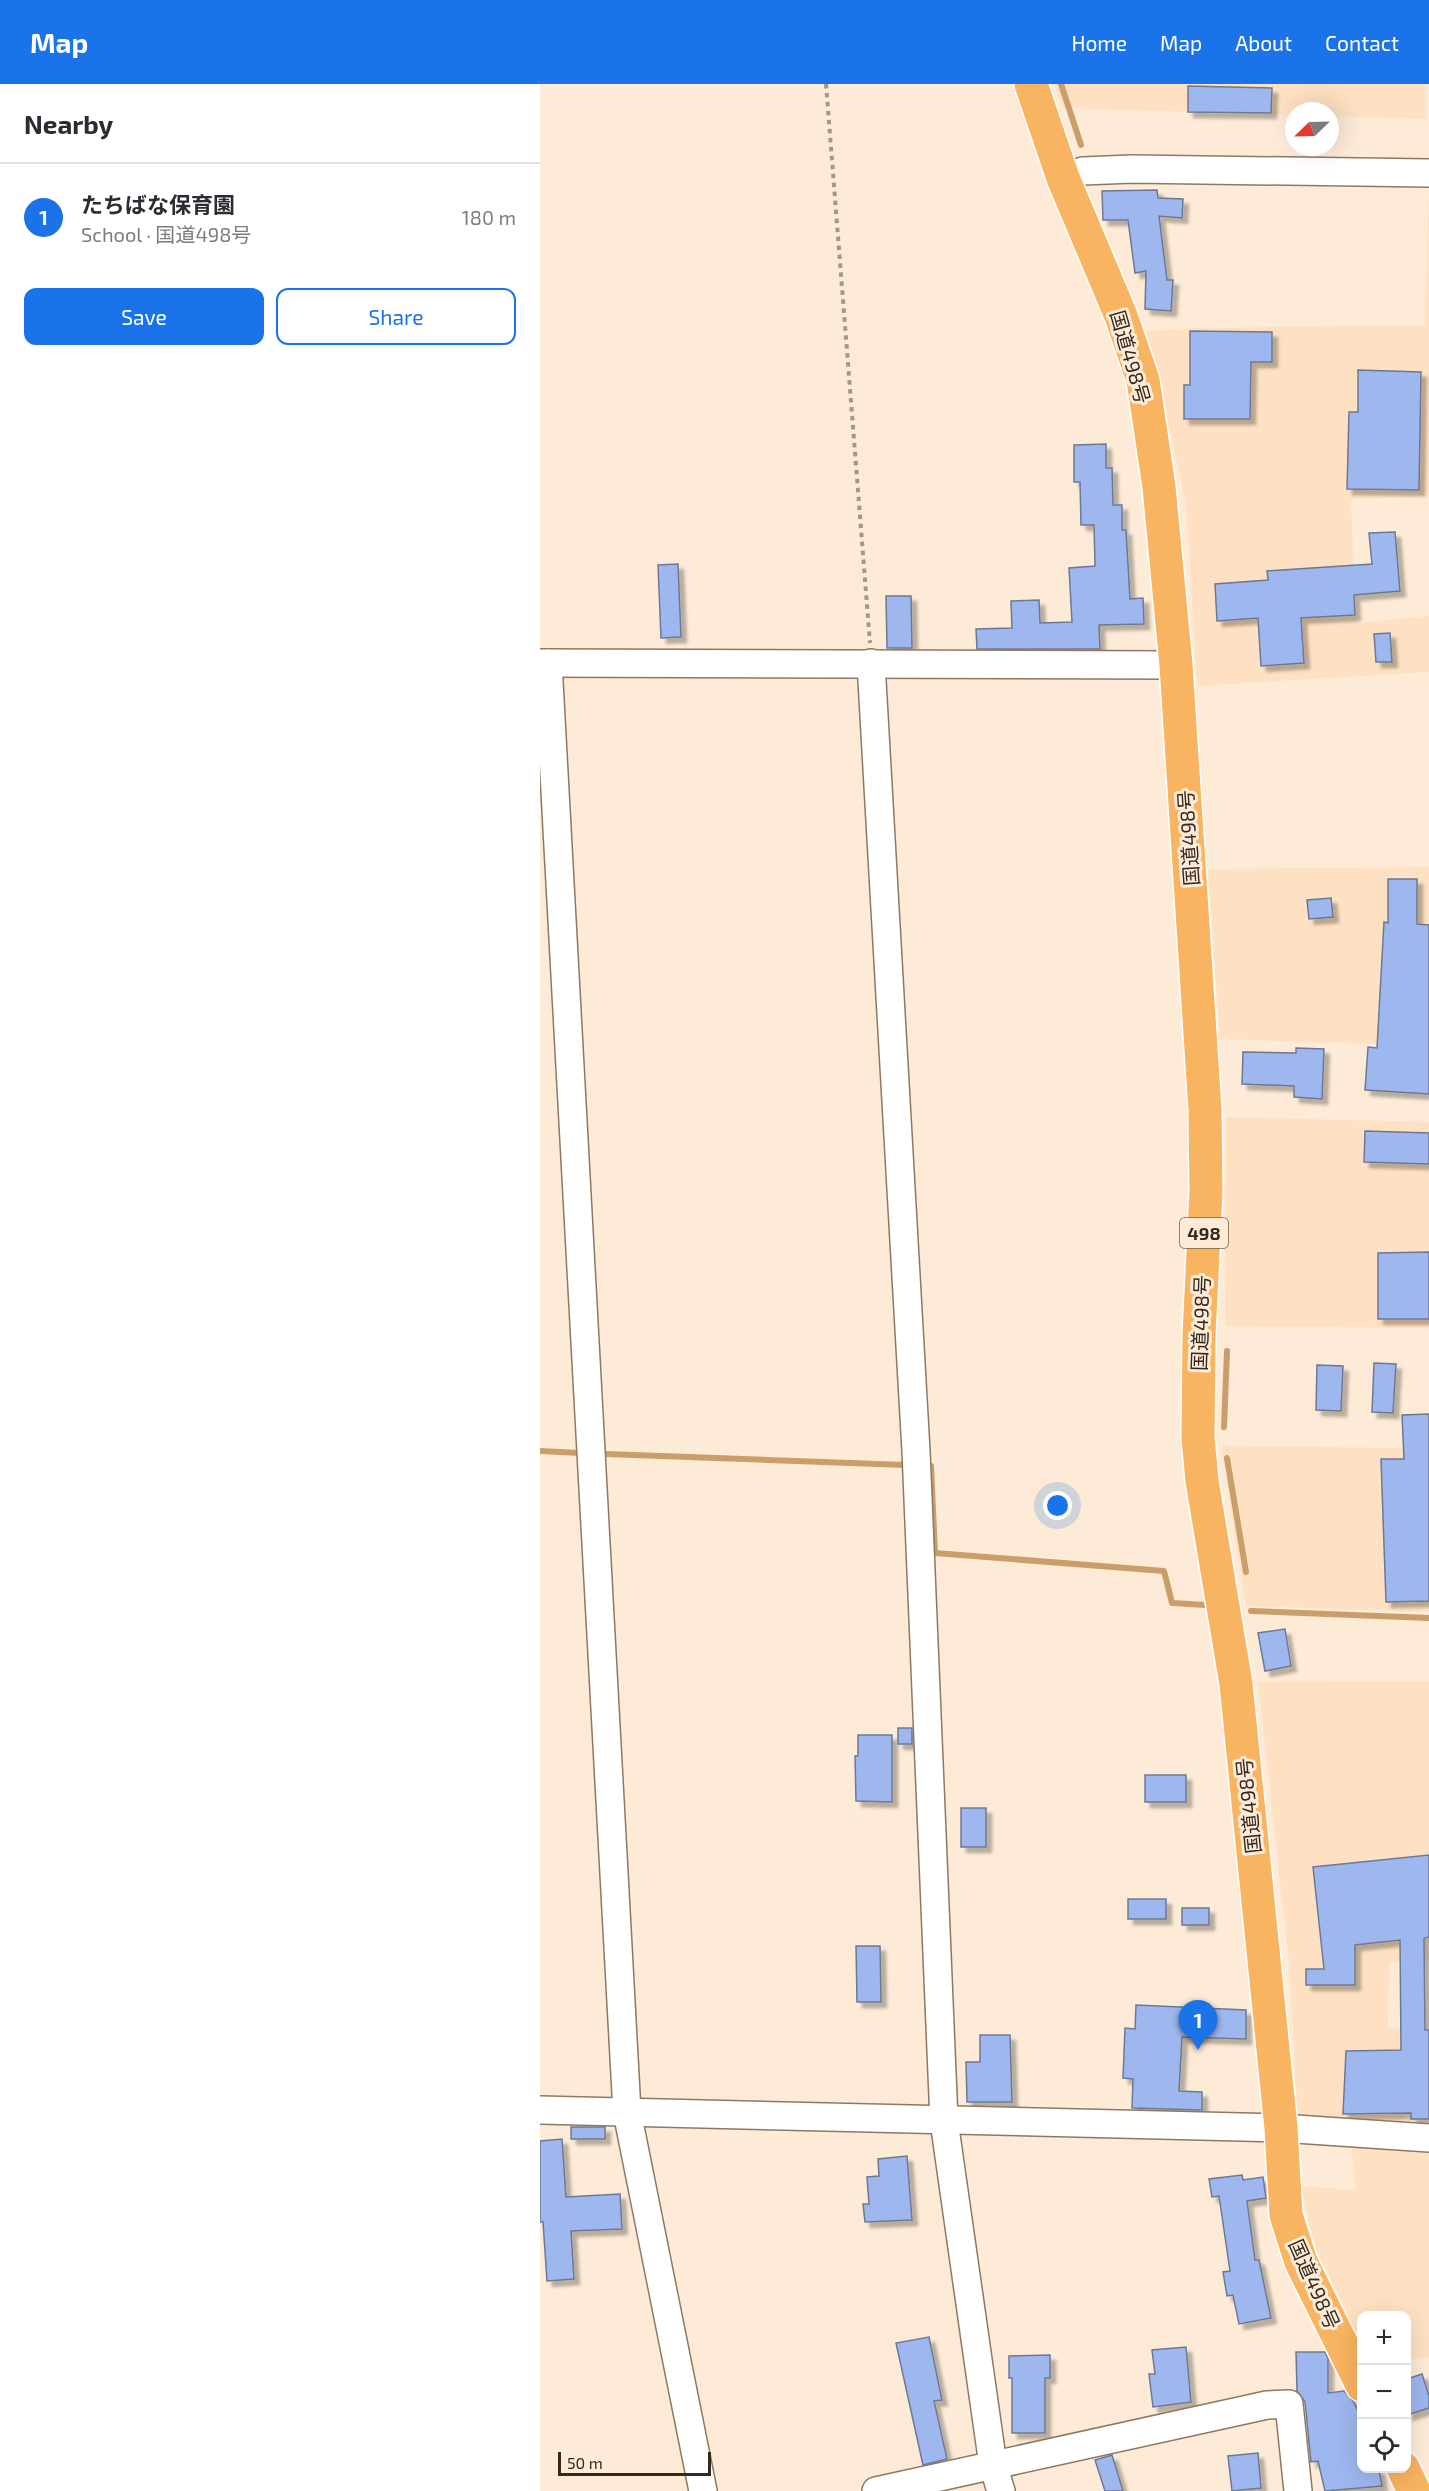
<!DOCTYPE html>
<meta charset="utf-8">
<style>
body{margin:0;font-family:"Exo 2","Noto Sans JP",sans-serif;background:#f2f2f3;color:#2b2b33}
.controls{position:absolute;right:18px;bottom:18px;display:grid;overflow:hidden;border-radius:12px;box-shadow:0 6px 24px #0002}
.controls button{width:54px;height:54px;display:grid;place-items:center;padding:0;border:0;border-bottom:2px solid #e1e1e2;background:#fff;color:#2b2b33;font:30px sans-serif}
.compass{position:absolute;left:745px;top:18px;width:54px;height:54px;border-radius:50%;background:#fff;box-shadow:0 6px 24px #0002;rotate:247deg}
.scale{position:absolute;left:18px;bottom:15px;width:153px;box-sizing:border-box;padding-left:6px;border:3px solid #322920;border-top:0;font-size:16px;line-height:21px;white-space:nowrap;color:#322920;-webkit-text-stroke:4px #fdebd7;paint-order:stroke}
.you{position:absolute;left:518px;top:1422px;width:21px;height:21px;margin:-15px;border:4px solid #fff;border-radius:50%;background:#1a73e8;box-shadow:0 0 0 9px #1a73e833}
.badge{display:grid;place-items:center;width:39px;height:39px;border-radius:50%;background:#1a73e8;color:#fff;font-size:20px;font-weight:700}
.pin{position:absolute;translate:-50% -50px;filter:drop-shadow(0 2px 3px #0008)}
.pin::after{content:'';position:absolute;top:32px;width:21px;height:18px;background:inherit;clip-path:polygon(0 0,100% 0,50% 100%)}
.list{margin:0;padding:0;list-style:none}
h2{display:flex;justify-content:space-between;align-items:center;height:78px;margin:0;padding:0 24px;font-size:26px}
h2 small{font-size:20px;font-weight:400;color:#7c7c81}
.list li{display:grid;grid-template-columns:39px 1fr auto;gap:18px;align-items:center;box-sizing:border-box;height:108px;padding:0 24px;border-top:2px solid #e1e1e2}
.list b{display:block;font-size:22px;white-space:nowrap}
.list p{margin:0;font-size:20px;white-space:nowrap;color:#7c7c81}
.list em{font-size:20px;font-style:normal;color:#7c7c81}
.actions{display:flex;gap:12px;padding:18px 24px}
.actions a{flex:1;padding:14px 0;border:2px solid #1a73e8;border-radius:12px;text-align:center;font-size:21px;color:#1a73e8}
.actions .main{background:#1a73e8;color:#fff}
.icon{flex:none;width:33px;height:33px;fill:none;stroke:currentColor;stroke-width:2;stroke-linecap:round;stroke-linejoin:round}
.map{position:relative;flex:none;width:889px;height:2407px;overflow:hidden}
header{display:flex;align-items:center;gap:36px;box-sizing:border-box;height:84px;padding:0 30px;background:#1a73e8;color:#fff}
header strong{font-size:28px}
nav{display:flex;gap:33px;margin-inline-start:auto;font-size:21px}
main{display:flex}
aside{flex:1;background:#fff}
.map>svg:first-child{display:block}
.built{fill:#fee1c2}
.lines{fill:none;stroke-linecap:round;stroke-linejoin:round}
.stream{stroke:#ca9e6b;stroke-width:6}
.building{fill:#9eb7ef;stroke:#6d7992;stroke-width:1.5;filter:url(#shadow)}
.minor-casing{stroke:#8d7962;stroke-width:30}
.highway-casing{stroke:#fff;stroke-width:36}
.path{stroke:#a59788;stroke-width:4;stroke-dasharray:4.5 4.5;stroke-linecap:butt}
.minor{stroke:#fff;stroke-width:27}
.highway{stroke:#f8b460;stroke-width:33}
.labels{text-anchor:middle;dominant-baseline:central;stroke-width:6;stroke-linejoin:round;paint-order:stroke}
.shield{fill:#fdebd7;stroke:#6f6357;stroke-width:1.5}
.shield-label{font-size:18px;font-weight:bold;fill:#322920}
.street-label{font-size:20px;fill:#322920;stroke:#fdebd7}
</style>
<header>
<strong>Map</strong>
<nav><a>Home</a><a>Map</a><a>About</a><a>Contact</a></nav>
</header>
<main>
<aside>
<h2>Nearby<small></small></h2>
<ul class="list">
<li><span class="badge">1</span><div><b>たちばな保育園</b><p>School · 国道498号</p></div><em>180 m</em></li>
</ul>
<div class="actions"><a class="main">Save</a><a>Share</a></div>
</aside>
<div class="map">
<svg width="889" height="2407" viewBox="0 0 889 2407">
<defs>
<filter id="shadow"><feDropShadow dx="5.5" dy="5.5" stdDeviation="1.5" flood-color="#0004"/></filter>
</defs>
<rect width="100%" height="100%" fill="#fdebd7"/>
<g class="built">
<path d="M514,0H885L886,35L790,32V27H754V31L523,24Z"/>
<path d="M889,103V412L811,415L816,539L889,532V588L657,602L646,419L607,247L652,244L885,241Z"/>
<path d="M889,783V962L680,955L668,785Z"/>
<path d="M686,1033L889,1038V1244L685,1242Z"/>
<path d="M681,1362L889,1364V1528L706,1522Z"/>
<path d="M889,1597V1876L849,1878L848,1942L860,1945L865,2046L758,2037L749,1879L718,1598Z"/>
<path d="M811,2059L889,2064V2274L867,2275L866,2232H822L821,2259L775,2162L761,2102L816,2106Z"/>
</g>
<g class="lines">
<g class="stream">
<path d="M521,0L541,61"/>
<path d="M684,1343L687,1267"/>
<path d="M0,1367L40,1369"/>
<path d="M66,1370L365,1381"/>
<path d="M687,1374L706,1488"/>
<path d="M391,1382L395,1469L624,1487L632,1519L666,1521"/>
<path d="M711,1527L889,1534"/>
</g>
</g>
<g class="building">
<path d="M648,2L732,4L731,29L648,28Z"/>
<path d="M617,106L618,114L643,115L642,134L619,132L627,196H633L631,227L605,225L606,187L595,189L588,136H563L562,107Z"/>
<path d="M650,247L732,248V278H711L710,335H644V301H650Z"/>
<path d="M818,286L881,288L879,406L807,405L809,328H818Z"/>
<path d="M566,360V384H572L573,421H582V446H586L590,515L603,514L604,540L559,541L560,565H437L436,545L472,544L471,517L499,516L500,539L532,538L529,484L555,482L554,441H541L540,398H534V361Z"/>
<path d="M855,448L860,507L814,511L815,531L761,534L764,579L721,582L718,534L677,537L675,500L728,496L727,487L832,480L829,449Z"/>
<path d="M138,480L141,553L121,554L118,481Z"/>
<path d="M346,512H371L372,564H347Z"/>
<path d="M850,549L852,578H836L834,550Z"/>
<path d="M848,795H877V840L889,841V1010L825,1006L828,963L837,964L844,838L848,839Z"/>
<path d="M791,814L793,833L769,835L767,816Z"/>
<path d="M756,964L784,965L782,1015L754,1013V1002L702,1000L703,968L756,969Z"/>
<path d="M825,1047L889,1049V1080L824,1078Z"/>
<path d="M889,1168V1235H838V1169Z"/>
<path d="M834,1279L856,1280L853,1329L832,1328Z"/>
<path d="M777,1281L803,1282L801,1327L776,1326Z"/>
<path d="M889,1330V1517L846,1518L841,1375H864L862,1331Z"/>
<path d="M745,1545L751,1582L725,1587L718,1549Z"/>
<rect x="358" y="1644" width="14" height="16"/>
<path d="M318,1651H352V1718L316,1717L315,1672H318Z"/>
<rect x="605" y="1691" width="41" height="27"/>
<rect x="421" y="1724" width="25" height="39"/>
<path d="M889,1771V1853L884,1854L885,1946H889V2035H871V2029L803,2030L806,1967L861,1966L860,1856L815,1861V1901H766V1885H784L773,1783Z"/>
<rect x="588" y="1815" width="38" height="20"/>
<rect x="642" y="1824" width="27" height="17"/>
<path d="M316,1862H340L341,1918H317Z"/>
<path d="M596,1921L706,1926V1955L642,1953L639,2007L662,2008V2026L592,2024L593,1995L583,1994L585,1944L595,1945Z"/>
<path d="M440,1951H470L472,2018H427L426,1978H440Z"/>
<rect x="31" y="2043" width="34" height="12"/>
<path d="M22,2055L26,2113L80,2110L82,2145L31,2147L34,2195L7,2197L3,2138H0V2057Z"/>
<path d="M367,2072L372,2136L325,2138L323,2120H329L327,2093L339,2092L338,2075Z"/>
<path d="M702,2091L703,2096L723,2093L726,2114L707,2117L715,2176H719L731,2234L699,2240L693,2211L687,2212L683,2188L690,2187L679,2112L672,2113L669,2095Z"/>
<path d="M389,2253L402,2316L394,2317L407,2375L383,2381L356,2259Z"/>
<path d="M646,2263L651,2318L613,2323L609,2290H615L612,2266Z"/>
<path d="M756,2268H785L788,2274V2309L804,2307L813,2317L821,2333L822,2385H839L842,2402L785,2407L778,2377L771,2378L765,2318L757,2307Z"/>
<path d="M510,2271V2294H505V2349H472V2294H469V2272Z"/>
<path d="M882,2290L889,2312V2324L867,2331V2295Z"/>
<path d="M718,2369L721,2404L692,2407L688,2372Z"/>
<path d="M572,2371L583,2407H565L555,2376Z"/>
</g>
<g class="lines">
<defs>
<g id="minor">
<path d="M523,94L543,87L592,85L889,89"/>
<path d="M0,579L636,581"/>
<path d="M8,579L87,2028L163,2407"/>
<path d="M331,579L376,1367L404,2037L453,2381L461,2407"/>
<path d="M0,2026L741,2044L889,2054"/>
<path d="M336,2407L727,2321L749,2320L758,2407"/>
</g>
<g id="highway">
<path d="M491,0L523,94L581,232L603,296L619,403L636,581L665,1026L666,1107L659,1251L658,1354L662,1397L696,1600L741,2044L746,2131L761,2178L822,2301"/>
<path d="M863,2384L874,2407"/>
</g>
</defs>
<use href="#minor" class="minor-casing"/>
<use href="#highway" class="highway-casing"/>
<path class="path" d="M286,0L330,559"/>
<use href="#minor" class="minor"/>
<use href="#highway" class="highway"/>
</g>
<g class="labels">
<rect class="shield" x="640" y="1134" width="48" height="30" rx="4.5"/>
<g class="shield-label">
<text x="664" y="1149">498</text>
</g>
<g class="street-label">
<text transform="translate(591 273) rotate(74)">国道498号</text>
<text transform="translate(648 754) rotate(-94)">国道498号</text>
<text transform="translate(660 1239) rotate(-88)">国道498号</text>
<text transform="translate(708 1722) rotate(-96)">国道498号</text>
<text transform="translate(775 2200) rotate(66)">国道498号</text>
</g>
</g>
</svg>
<div class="controls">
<button>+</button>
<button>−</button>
<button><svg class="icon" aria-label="locate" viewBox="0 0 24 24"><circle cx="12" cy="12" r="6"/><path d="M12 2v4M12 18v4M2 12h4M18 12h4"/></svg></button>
</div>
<svg class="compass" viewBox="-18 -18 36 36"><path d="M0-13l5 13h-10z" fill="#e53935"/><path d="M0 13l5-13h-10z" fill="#7c7c81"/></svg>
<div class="scale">50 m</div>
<div class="you"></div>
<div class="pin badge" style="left:658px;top:1966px">1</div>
</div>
</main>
